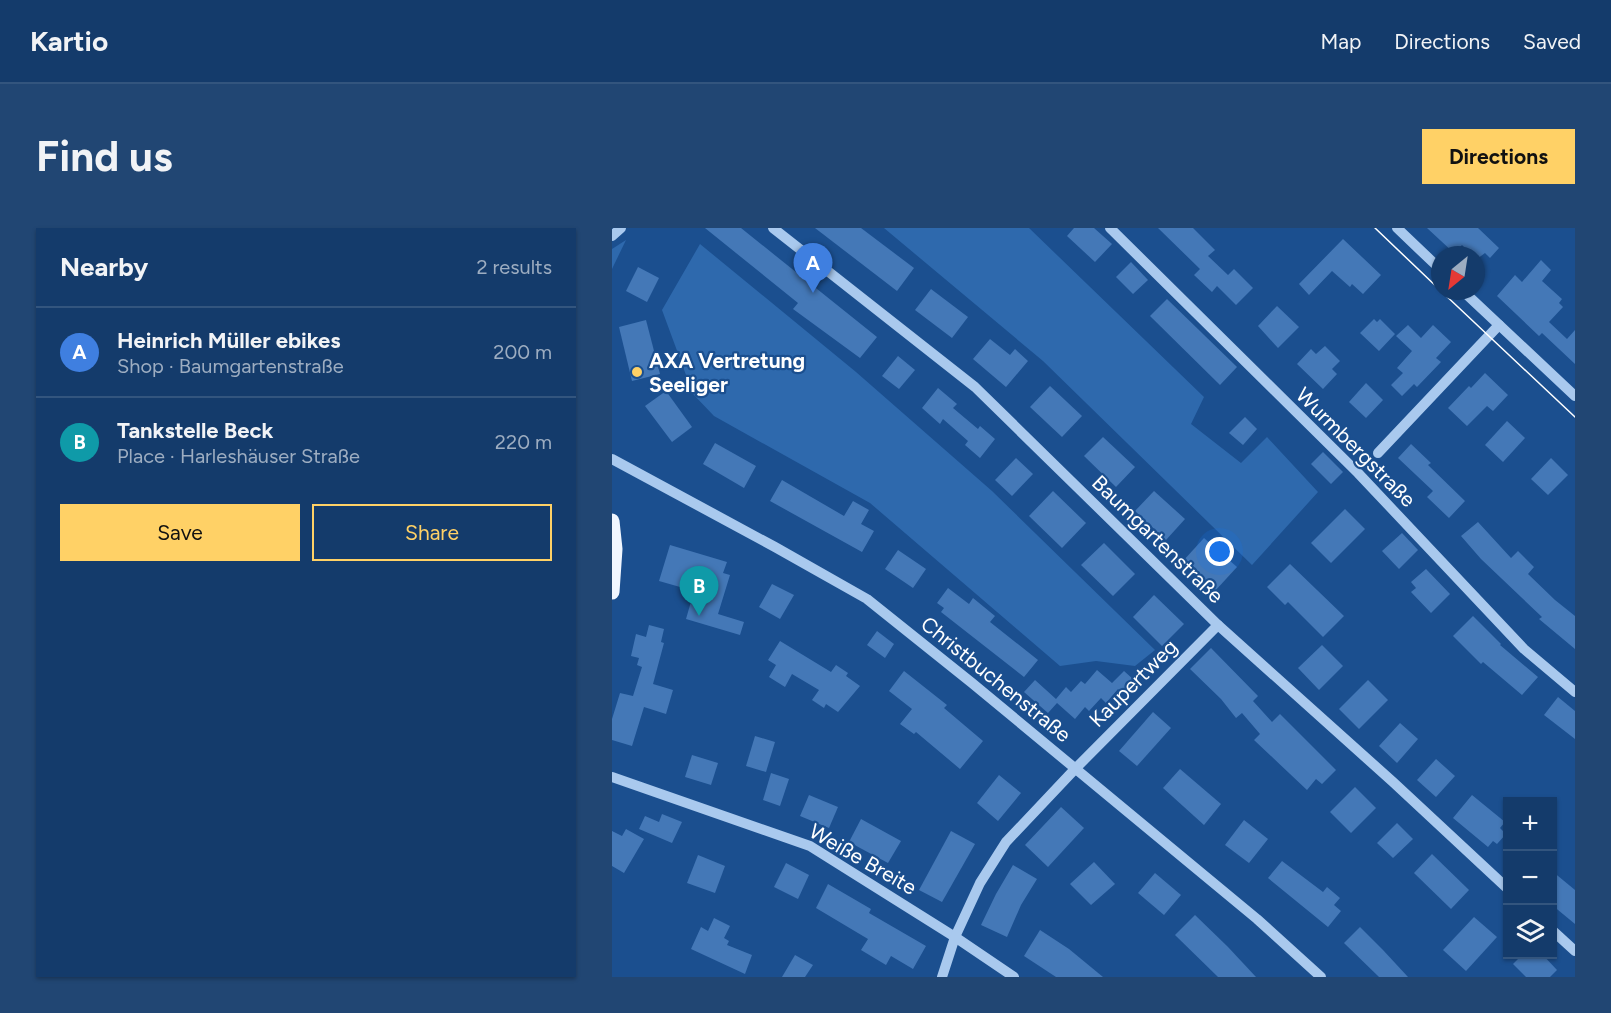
<!DOCTYPE html>
<meta charset="utf-8">
<style>
body{margin:0;font-family:Figtree,sans-serif;background:#214673;color:#f1f3f6}
.controls{position:absolute;right:18px;bottom:18px;display:grid;overflow:hidden;border-radius:0px;box-shadow:0 2px 4px #0004}
.controls button{width:54px;height:54px;display:grid;place-items:center;padding:0;border:0;border-bottom:2px solid #33557e;background:#143b6b;color:#f1f3f6;font:30px sans-serif}
.compass{position:absolute;left:819px;top:18px;width:54px;height:54px;border-radius:50%;background:#143b6b;box-shadow:0 2px 4px #0004;rotate:210deg}
.you{position:absolute;left:608px;top:324px;width:21px;height:21px;margin:-15px;border:4px solid #fff;border-radius:50%;background:#1a73e8;box-shadow:0 0 0 9px #1a73e833}
.badge{display:grid;place-items:center;width:39px;height:39px;border-radius:50%;background:#ffd166;color:#fff;font-size:20px;font-weight:700}
.pin{position:absolute;translate:-50% -50px;filter:drop-shadow(0 2px 3px #0008)}
.pin::after{content:'';position:absolute;top:32px;width:21px;height:18px;background:inherit;clip-path:polygon(0 0,100% 0,50% 100%)}
.list{margin:0;padding:0;list-style:none}
h2{display:flex;justify-content:space-between;align-items:center;height:78px;margin:0;padding:0 24px;font-size:26px}
h2 small{font-size:20px;font-weight:400;color:#9dadc1}
.list li{display:grid;grid-template-columns:39px 1fr auto;gap:18px;align-items:center;box-sizing:border-box;height:90px;padding:0 24px;border-top:2px solid #33557e}
.list b{display:block;font-size:22px;white-space:nowrap}
.list p{margin:0;font-size:20px;white-space:nowrap;color:#9dadc1}
.list em{font-size:20px;font-style:normal;color:#9dadc1}
.actions{display:flex;gap:12px;padding:18px 24px}
.actions a{flex:1;padding:14px 0;border:2px solid #ffd166;border-radius:0px;text-align:center;font-size:21px;color:#ffd166}
.actions .main{background:#ffd166;color:#111}
.icon{flex:none;width:33px;height:33px;fill:none;stroke:currentColor;stroke-width:2;stroke-linecap:round;stroke-linejoin:round}
.map{position:relative;flex:none;width:963px;height:749px;overflow:hidden;border-radius:0px}
header{display:flex;align-items:center;gap:36px;box-sizing:border-box;height:84px;padding:0 30px;background:#143b6b;border-bottom:2px solid #33557e}
header strong{font-size:28px}
nav{display:flex;gap:33px;margin-inline-start:auto;font-size:21px}
.intro{display:flex;align-items:center;justify-content:space-between;box-sizing:border-box;height:144px;padding:0 36px}
h1{margin:0;font-size:42px}
.button{padding:15px 27px;border-radius:0px;background:#ffd166;color:#111;font-size:21px;font-weight:700}
main{display:flex;gap:36px;padding:0 36px}
aside{flex:1;background:#143b6b;border-radius:0px;box-shadow:0 2px 4px #0004}
.map>svg:first-child{display:block}
.green{fill:#2e69ad}
.building{fill:#4478b7}
.lines{fill:none;stroke-linecap:round;stroke-linejoin:round}
.minor{stroke:#a9c9ee;stroke-width:10}
.major{stroke:#f0f6ff;stroke-width:15}
.tram{stroke:#fff;stroke-width:1.5}
.poi-dot{fill:#ffd166;stroke:#1b4f8f;stroke-width:2}
.labels{text-anchor:middle;dominant-baseline:central;stroke-width:4.5;stroke-linejoin:round;paint-order:stroke}
.poi-label{font-size:21px;font-weight:bold;fill:#fff;stroke:#1b4f8f;text-anchor:start}
.street-label{font-size:21px;fill:#fff;stroke:#1b4f8f}
</style>
<header>
<strong>Kartio</strong>
<nav><a>Map</a><a>Directions</a><a>Saved</a></nav>
</header>
<div class="intro"><h1>Find us</h1><a class="button">Directions</a></div>
<main>
<aside>
<h2>Nearby<small>2 results</small></h2>
<ul class="list">
<li><span class="badge" style="background:#3f7fe0">A</span><div><b>Heinrich Müller ebikes</b><p>Shop · Baumgartenstraße</p></div><em>200 m</em></li>
<li><span class="badge" style="background:#0f9aa8">B</span><div><b>Tankstelle Beck</b><p>Place · Harleshäuser Straße</p></div><em>220 m</em></li>
</ul>
<div class="actions"><a class="main">Save</a><a>Share</a></div>
</aside>
<div class="map">
<svg width="963" height="749" viewBox="0 0 963 749">
<rect width="100%" height="100%" fill="#1b4f8f"/>
<g class="green">
<path d="M272,0H417L592,169L579,196L629,235L655,209L706,264L640,337L431,133Z"/>
<path d="M14,12L0,41V21Z"/>
<path d="M88,16L244,144L380,263L543,422L523,438L484,433L448,438L258,275L102,188L81,166L50,82Z"/>
</g>
<g class="building">
<path d="M93,0H129L265,109L248,130L181,81L186,75Z"/>
<path d="M203,0H249L302,40L285,63Z"/>
<path d="M462,0H482L500,16L483,34L455,8Z"/>
<path d="M546,0H581L603,22L596,28L616,47L622,41L641,60L624,77L605,58L600,64L582,47L588,41Z"/>
<path d="M815,0H866L887,20L878,30L873,25L865,31L864,27H860L850,17L842,25Z"/>
<path d="M731,11L769,47L751,66L740,56L738,59L720,43L697,67L687,56Z"/>
<path d="M929,32L939,42L930,53L950,71L947,75L951,79L937,94L955,111L963,102V136L930,105L927,108L885,68L903,47L910,54Z"/>
<path d="M519,34L536,52L521,66L504,49Z"/>
<path d="M26,39L47,50L35,74L14,63Z"/>
<path d="M319,61L356,89L340,110L303,82Z"/>
<path d="M555,71L625,139L608,157L538,88Z"/>
<path d="M665,78L687,99L666,120L646,98Z"/>
<path d="M762,91L765,94L768,91L783,106L767,123L748,105Z"/>
<path d="M34,92L48,146L20,153L7,99Z"/>
<path d="M796,97L809,110L821,97L839,114L824,130L829,134L805,159L802,156L790,168L779,157L791,145L785,140L800,123L784,108Z"/>
<path d="M378,111L398,127L403,121L416,133L394,159L361,131Z"/>
<path d="M713,118L728,133L720,141L725,146L711,161L685,136L699,121L704,126Z"/>
<path d="M286,128L303,142L287,161L270,148Z"/>
<path d="M873,145L896,167L881,183L875,178L855,198L836,180L857,158L859,160Z"/>
<path d="M754,155L771,172L754,190L737,174Z"/>
<path d="M438,158L470,188L450,209L418,179Z"/>
<path d="M326,160L345,176L341,180L366,201L368,198L383,211L368,230L353,217L356,213L331,191L328,196L310,180Z"/>
<path d="M54,163L80,199L60,214L33,178Z"/>
<path d="M633,189L645,201L631,217L617,205Z"/>
<path d="M895,193L913,210L891,234L873,217Z"/>
<path d="M491,209L523,239L504,259L472,228Z"/>
<path d="M103,215L144,238L132,260L91,236Z"/>
<path d="M799,216L819,235L816,237L853,273L837,290L815,269L821,263L786,230Z"/>
<path d="M711,224L731,244L719,256L699,236Z"/>
<path d="M404,230L421,246L400,268L383,252Z"/>
<path d="M939,230L956,247L936,267L919,251Z"/>
<path d="M170,252L232,288L241,273L257,282L249,296L262,303L250,324L158,273Z"/>
<path d="M441,263L474,295L450,320L417,288Z"/>
<path d="M542,263L573,291L554,312L523,283Z"/>
<path d="M733,281L753,301L719,335L699,315Z"/>
<path d="M866,294L899,330L906,323L922,339L916,346L943,372L963,388V421L927,391L930,389L869,331L849,308Z"/>
<path d="M790,305L806,322L787,341L770,323Z"/>
<path d="M592,310L625,339L603,363L571,333Z"/>
<path d="M492,315L523,346L501,368L469,337Z"/>
<path d="M58,317L115,334L111,345L118,347L106,386L132,394L128,407L74,391L82,363L47,353Z"/>
<path d="M286,322L314,341L301,360L273,341Z"/>
<path d="M678,336L732,388L711,409L676,374L673,377L655,359Z"/>
<path d="M814,341L838,366L819,385L799,364L804,360L799,354Z"/>
<path d="M160,356L182,367L168,391L147,379Z"/>
<path d="M336,360L357,376L361,370L383,388L378,394L426,432L412,449L329,384L332,380L325,375Z"/>
<path d="M542,367L572,396L550,418L521,389Z"/>
<path d="M861,388L889,416L888,417L926,449L910,467L871,434L869,436L841,408Z"/>
<path d="M37,397L52,401L49,414L52,415L41,456L61,462L54,486L32,479L20,518L0,512V491L8,465L21,468L30,439L25,437L27,430L19,428L24,406L34,409Z"/>
<path d="M265,403L282,416L273,430L255,417Z"/>
<path d="M168,413L219,444L224,437L236,445L234,448L248,458L226,484L214,476L212,480L200,472L207,462L180,446L173,459L157,449L164,437L156,432Z"/>
<path d="M710,417L731,438L707,462L686,440Z"/>
<path d="M599,420L646,468L641,473L660,494L668,486L724,542L710,556L704,551L695,562L642,512L648,506L630,485L624,490L609,471L578,441Z"/>
<path d="M485,442L500,455L512,443L522,452L510,465L506,461L494,475L489,470L477,483L473,479L463,491L445,475L436,485L412,464L423,452L444,471L454,459L459,464L469,453L473,456Z"/>
<path d="M292,443L335,477L332,480L371,513L348,541L304,504L302,506L288,496L300,481L277,463Z"/>
<path d="M756,452L776,472L747,501L727,481Z"/>
<path d="M946,469L963,483V511L932,487Z"/>
<path d="M541,484L559,500L525,538L507,523Z"/>
<path d="M788,495L806,511L785,535L767,518Z"/>
<path d="M143,508L163,514L154,544L134,538Z"/>
<path d="M80,527L106,535L99,557L73,549Z"/>
<path d="M824,531L843,548L824,569L805,552Z"/>
<path d="M568,541L609,576L592,597L551,560Z"/>
<path d="M159,545L177,551L168,578L151,572Z"/>
<path d="M387,547L409,565L386,593L365,575Z"/>
<path d="M743,559L764,580L739,605L718,584Z"/>
<path d="M197,567L226,579L217,600L188,588Z"/>
<path d="M860,567L893,594L888,600L894,606L885,616L881,613L876,619L841,590Z"/>
<path d="M449,579L472,600L436,639L413,617Z"/>
<path d="M50,586L70,594L60,615L27,601L33,588L47,594Z"/>
<path d="M249,591L289,613L276,635L237,614Z"/>
<path d="M632,592L656,611L637,635L613,617Z"/>
<path d="M785,595L801,611L781,630L765,615Z"/>
<path d="M14,601L32,611L12,645L0,638V603L10,608Z"/>
<path d="M339,603L363,616L330,674L307,662Z"/>
<path d="M820,626L857,662L839,681L802,645Z"/>
<path d="M86,627L113,638L103,665L75,655Z"/>
<path d="M670,633L711,664L715,659L728,670L722,677L729,683L716,699L656,650Z"/>
<path d="M482,634L503,656L479,677L458,656Z"/>
<path d="M174,635L197,647L186,671L162,659Z"/>
<path d="M401,637L425,651L409,677L395,709L369,697L384,666Z"/>
<path d="M940,643L963,662V696L940,677Z"/>
<path d="M543,645L569,667L552,687L526,665Z"/>
<path d="M216,656L259,681L257,685L314,718L301,741L279,728L274,737L249,722L256,711L204,680Z"/>
<path d="M583,687L616,719L644,749H606L563,707Z"/>
<path d="M862,689L885,709L854,743L831,722Z"/>
<path d="M102,690L118,698L112,710L117,713L115,717L140,727L133,746L79,721L89,699L96,703Z"/>
<path d="M748,699L771,722L796,749H767L732,715Z"/>
<path d="M428,702L457,721L491,749H444L412,728Z"/>
<path d="M911,726H930L945,742L938,749H914L901,736Z"/>
<path d="M183,727L201,737L193,749H170Z"/>
</g>
<g class="lines">
<g class="minor">
<path d="M161,0L363,159L606,397L781,554L896,661"/>
<path d="M498,0L746,245L912,421L963,464"/>
<path d="M785,0L828,41"/>
<path d="M0,8L9,0"/>
<path d="M851,63L963,168"/>
<path d="M766,225L887,97"/>
<path d="M0,231L163,319L255,371L360,455L645,691L709,749"/>
<path d="M0,549L198,618L343,709L402,749"/>
<path d="M940,702L963,723"/>
<path d="M330,749L343,709L368,655L394,614L463,541L606,397"/>
</g>
<path class="major" d="M0,293L3,321L0,364"/>
<g class="tram">
<path d="M763,0L828,62"/>
<path d="M829,63L963,189"/>
</g>
</g>
<circle class="poi-dot" cx="25" cy="144" r="6"/>
<g class="labels">
<g class="poi-label">
<text x="37" y="132">AXA Vertretung<tspan x="37" dy="24">Seeliger</tspan></text>
</g>
<g class="street-label">
<text transform="translate(744 219) rotate(45)">Wurmbergstraße</text>
<text transform="translate(546 311) rotate(44)">Baumgartenstraße</text>
<text transform="translate(384 451) rotate(39)">Christbuchenstraße</text>
<text transform="translate(521 455) rotate(-45)">Kaupertweg</text>
<text transform="translate(251 631) rotate(30)">Weiße Breite</text>
</g>
</g>
</svg>
<div class="controls">
<button>+</button>
<button>−</button>
<button><svg class="icon" aria-label="layers" viewBox="0 0 24 24"><path d="M12 4l9 5-9 5-9-5zM3 14l9 5 9-5"/></svg></button>
</div>
<svg class="compass" viewBox="-18 -18 36 36"><path d="M0-13l5 13h-10z" fill="#e53935"/><path d="M0 13l5-13h-10z" fill="#9dadc1"/></svg>
<div class="you"></div>
<div class="pin badge" style="left:201px;top:65px;background:#3f7fe0">A</div>
<div class="pin badge" style="left:87px;top:388px;background:#0f9aa8">B</div>
</div>
</main>
